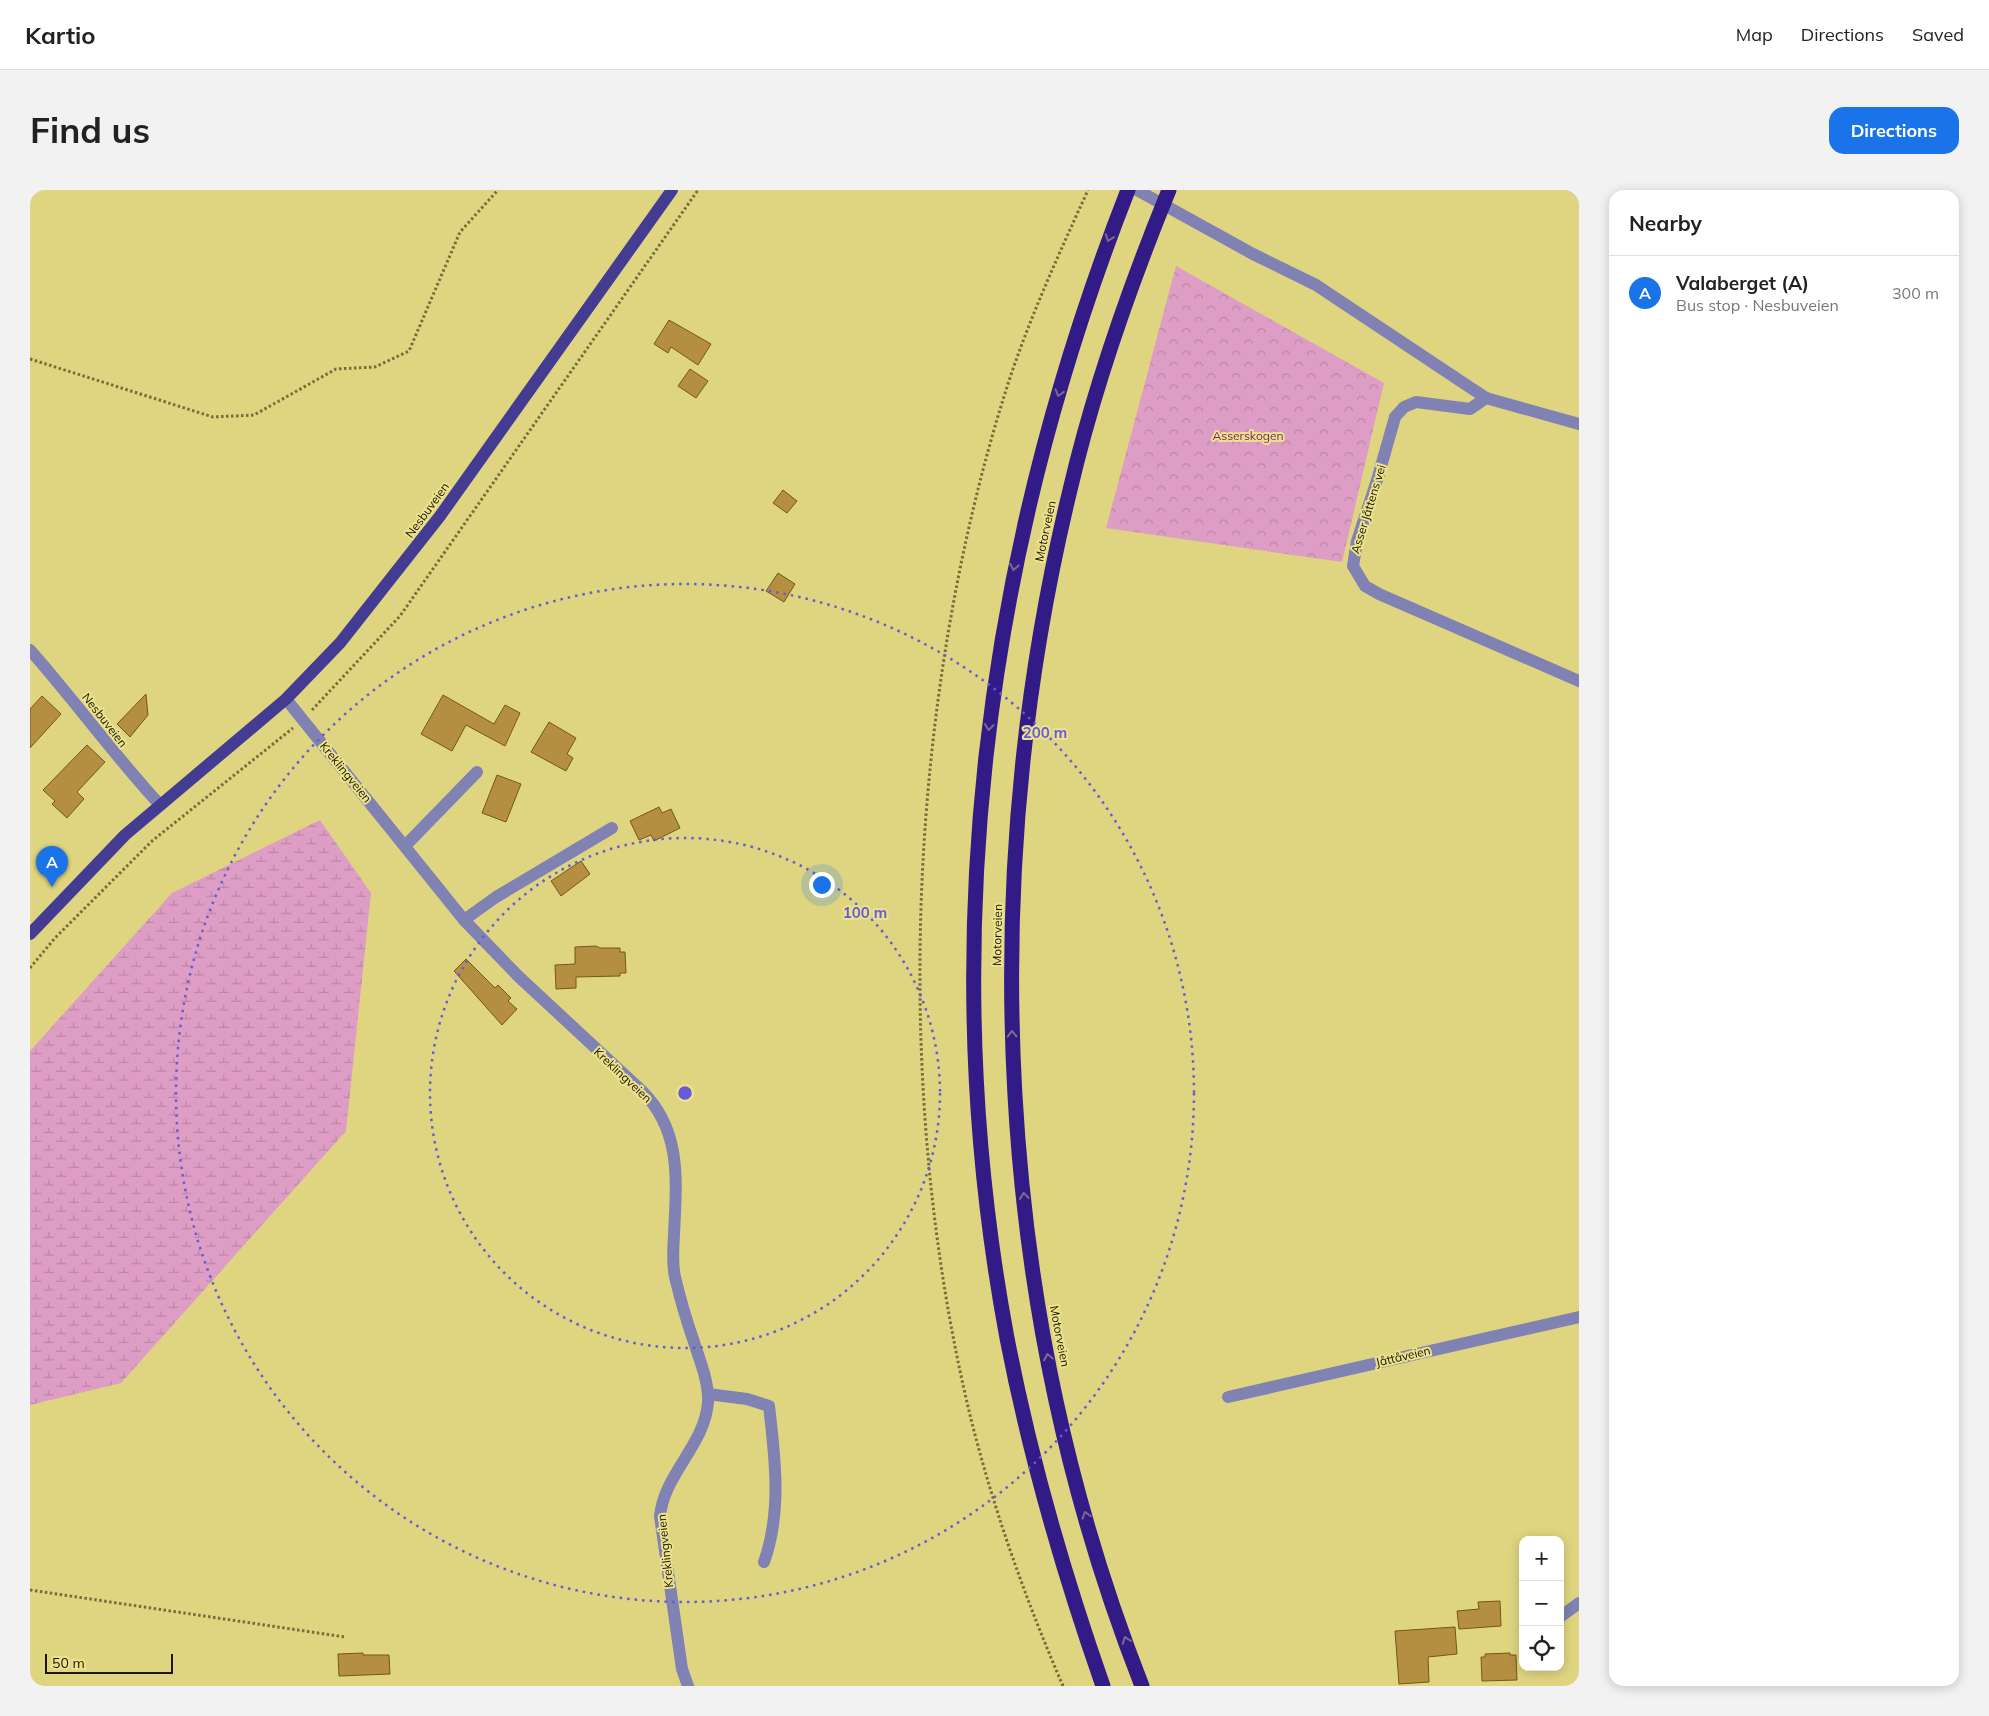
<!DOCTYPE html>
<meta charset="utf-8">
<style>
body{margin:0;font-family:Mulish,sans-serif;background:#f2f2f2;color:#222}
.controls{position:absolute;right:15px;bottom:15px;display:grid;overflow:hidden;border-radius:10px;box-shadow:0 2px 12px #0003}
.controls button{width:45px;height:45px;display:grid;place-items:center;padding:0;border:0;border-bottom:1px solid #e0e0e0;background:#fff;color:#222;font:25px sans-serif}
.scale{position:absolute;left:15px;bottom:12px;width:128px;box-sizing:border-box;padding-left:5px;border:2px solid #1a1700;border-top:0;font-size:14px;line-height:18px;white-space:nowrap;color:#1a1700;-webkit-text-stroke:4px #ece28e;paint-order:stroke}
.you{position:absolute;left:791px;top:694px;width:18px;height:18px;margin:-12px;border:4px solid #fff;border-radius:50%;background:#1a73e8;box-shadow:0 0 0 8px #1a73e833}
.badge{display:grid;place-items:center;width:32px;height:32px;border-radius:50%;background:#1a73e8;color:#fff;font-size:16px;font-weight:700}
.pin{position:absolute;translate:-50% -41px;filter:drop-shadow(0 1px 2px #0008)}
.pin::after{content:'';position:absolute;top:26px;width:18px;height:15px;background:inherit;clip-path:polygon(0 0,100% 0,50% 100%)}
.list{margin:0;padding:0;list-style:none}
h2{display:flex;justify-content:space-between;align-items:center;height:65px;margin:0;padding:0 20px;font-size:21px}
h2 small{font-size:16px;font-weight:400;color:#767676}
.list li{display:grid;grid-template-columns:32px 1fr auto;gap:15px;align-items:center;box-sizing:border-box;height:75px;padding:0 20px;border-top:1px solid #e0e0e0}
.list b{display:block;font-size:19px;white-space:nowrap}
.list p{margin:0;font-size:16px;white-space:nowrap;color:#767676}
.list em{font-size:16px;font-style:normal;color:#767676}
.icon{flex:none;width:28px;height:28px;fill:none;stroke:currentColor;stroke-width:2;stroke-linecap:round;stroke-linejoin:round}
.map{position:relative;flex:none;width:1549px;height:1496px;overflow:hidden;border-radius:15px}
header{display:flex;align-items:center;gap:30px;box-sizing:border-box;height:70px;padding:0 25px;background:#fff;border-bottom:1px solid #e0e0e0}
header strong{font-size:24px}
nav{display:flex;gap:28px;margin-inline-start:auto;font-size:18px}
.intro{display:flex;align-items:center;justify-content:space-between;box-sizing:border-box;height:120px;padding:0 30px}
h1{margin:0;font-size:35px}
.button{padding:12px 22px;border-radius:15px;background:#1a73e8;color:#fff;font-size:18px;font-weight:700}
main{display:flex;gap:30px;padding:0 30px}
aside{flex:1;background:#fff;border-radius:15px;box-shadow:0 2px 12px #0003}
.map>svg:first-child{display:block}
.forest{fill:url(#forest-crowns)}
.wetland{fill:url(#wetland-marsh)}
.building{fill:#b58f41;stroke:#73571a}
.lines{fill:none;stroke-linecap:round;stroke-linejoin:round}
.path{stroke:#746e3b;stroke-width:3;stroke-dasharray:2.5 2.5;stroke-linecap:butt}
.minor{stroke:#8182b4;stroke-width:12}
.major{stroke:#443b93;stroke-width:12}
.highway{stroke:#321b86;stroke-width:15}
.oneway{stroke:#7c6b89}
.ring{fill:none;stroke:#665bd5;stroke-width:2.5;stroke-dasharray:2.5 5}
.labels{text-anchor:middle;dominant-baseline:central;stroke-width:4;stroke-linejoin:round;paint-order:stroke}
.park-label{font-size:12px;fill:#7c2761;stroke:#ece28e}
.street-label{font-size:12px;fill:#1a1700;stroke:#ece28e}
.centre{fill:#665bd5;stroke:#ece28e;stroke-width:2.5}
.ring-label{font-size:15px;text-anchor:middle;font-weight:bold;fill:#665bd5;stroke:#ece28e;stroke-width:4;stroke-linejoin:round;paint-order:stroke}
</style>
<header>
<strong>Kartio</strong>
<nav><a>Map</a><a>Directions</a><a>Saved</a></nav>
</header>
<div class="intro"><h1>Find us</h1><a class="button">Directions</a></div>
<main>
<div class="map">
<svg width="1549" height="1496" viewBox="0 0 1549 1496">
<defs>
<pattern id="forest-crowns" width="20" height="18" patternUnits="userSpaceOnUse" patternTransform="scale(1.25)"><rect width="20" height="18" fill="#de9dc4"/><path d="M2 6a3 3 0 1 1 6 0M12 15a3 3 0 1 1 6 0" fill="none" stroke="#be86a7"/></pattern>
<pattern id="wetland-marsh" width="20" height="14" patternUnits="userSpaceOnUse" patternTransform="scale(1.25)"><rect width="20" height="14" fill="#de9dc4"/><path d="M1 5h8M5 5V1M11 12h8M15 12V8" fill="none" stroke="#be86a7"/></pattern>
</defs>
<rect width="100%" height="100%" fill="#dfd581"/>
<path class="forest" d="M1146,76L1354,193L1312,372L1076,338Z"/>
<path class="wetland" d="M290,630L341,703L316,941L91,1193L0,1215V861L142,703Z"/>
<g class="building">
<path d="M639,130L681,154L668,175L641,157L638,163L624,154Z"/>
<path d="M660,179L678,191L666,208L648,196Z"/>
<path d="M753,300L767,311L757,323L743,313Z"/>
<path d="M748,383L765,394L754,412L736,401Z"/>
<path d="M116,504L118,525L100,547L87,534Z"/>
<path d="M413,505L464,534L475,515L490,523L475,556L436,535L422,561L391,544Z"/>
<path d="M12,506L31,524L0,558V519Z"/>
<path d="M519,532L546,548L537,564L543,568L536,581L501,562Z"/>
<path d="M57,555L75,572L47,602L54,609L37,628L22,614L25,611L13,600Z"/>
<path d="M467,585L491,594L476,632L452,623Z"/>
<path d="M629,617L632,623L641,619L650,638L624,651L621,645L609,650L600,631Z"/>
<path d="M551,671L560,684L531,706L521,691Z"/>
<path d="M566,756L570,758H590V762H595L596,783H590V786L546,787V798L526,799L525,775L545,774V757Z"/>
<path d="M436,769L465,798L468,795L481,808L478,811L487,819L472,835L424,781Z"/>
<path d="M1470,1411L1471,1436L1429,1439L1427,1421L1449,1419L1448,1412Z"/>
<path d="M1425,1437L1427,1464L1398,1467L1399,1492L1369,1494L1365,1441Z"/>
<path d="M333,1463V1465H359L360,1484L309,1486L308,1464Z"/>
<path d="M1480,1463V1465H1486L1487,1490L1452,1491L1451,1467H1455V1464Z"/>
</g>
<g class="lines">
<g class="path">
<path d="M0,169L183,227L224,225L306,179L345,177L379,161L430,42L468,0"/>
<path d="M282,520L370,426L668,0"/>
<path d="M0,778L25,748L122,651L263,538"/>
<path d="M0,1400L315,1447"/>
<path d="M1033,1496C995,1408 963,1318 940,1225C862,902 876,517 976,200C998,131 1028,66 1058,0"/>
</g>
<g class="minor">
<path d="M1107,0L1223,64L1286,95L1456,208L1549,234"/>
<path d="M1456,208L1440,219L1386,212L1374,217L1365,227L1348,287L1327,351L1323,376L1335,396L1349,404L1549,491"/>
<path d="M0,460C45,511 84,565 130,615"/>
<path d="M256,509L434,730L488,786L613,902C653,943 646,994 644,1045C643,1059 642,1074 645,1087C650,1108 656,1129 663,1149C669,1169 679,1191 678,1212C675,1255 634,1284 630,1326L652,1479L658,1496"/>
<path d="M375,656L447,582"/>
<path d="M434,730L466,707L582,638"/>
<path d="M678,1204L717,1209L739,1216C745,1267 752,1322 734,1372"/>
<path d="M1198,1207L1549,1127"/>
<path d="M1530,1427L1549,1413"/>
</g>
<path class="major" d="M0,744L95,645L256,509L310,453L410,326L642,0"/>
<g class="highway">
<path d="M1073,1496C1033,1382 1000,1267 977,1148C904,758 954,367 1098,0"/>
<path d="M1112,1496C964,1119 945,692 1040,300C1064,197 1099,98 1139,0"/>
</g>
</g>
<defs><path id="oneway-chevron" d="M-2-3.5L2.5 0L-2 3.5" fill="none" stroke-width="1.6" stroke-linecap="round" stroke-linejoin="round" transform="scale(1.25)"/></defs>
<g class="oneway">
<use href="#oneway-chevron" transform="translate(1079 48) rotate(110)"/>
<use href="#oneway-chevron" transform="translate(1029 203) rotate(107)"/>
<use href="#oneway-chevron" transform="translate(984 377) rotate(101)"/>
<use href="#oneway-chevron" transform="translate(959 537) rotate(96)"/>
<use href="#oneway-chevron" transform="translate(982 844) rotate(-92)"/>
<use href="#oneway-chevron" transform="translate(994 1006) rotate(-96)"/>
<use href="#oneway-chevron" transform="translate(1018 1167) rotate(-101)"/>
<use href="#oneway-chevron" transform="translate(1056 1325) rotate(-106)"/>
<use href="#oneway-chevron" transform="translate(1096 1450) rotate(-110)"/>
</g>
<g class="ring">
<circle cx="655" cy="903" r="255"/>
<circle cx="655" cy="903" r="509"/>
</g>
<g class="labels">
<g class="park-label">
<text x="1218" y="245">Asserskogen</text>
</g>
<g class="street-label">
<text transform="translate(1338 319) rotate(-73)">Asser Jåttens vei</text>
<text transform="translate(397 320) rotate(-54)">Nesbuveien</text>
<text transform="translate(1015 341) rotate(-78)">Motorveien</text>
<text transform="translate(75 530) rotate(52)">Nesbuveien</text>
<text transform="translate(316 582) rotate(51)">Kreklingveien</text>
<text transform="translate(967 745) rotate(-89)">Motorveien</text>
<text transform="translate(593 885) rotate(43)">Kreklingveien</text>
<text transform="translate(1030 1146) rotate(79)">Motorveien</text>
<text transform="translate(1373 1166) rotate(-13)">Jåttåveien</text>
<text transform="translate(635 1361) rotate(-96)">Kreklingveien</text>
</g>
</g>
<circle cx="655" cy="903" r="8" class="centre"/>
<g class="ring-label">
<text x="1015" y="548">200 m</text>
<text x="835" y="728">100 m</text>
</g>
</svg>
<div class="controls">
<button>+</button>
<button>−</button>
<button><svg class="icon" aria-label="locate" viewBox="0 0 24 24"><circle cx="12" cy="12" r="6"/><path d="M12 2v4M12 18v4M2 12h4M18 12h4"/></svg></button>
</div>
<div class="scale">50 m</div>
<div class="you"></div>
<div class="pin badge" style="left:22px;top:697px">A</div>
</div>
<aside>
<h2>Nearby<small></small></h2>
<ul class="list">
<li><span class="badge">A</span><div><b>Valaberget (A)</b><p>Bus stop · Nesbuveien</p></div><em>300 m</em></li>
</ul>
</aside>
</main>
